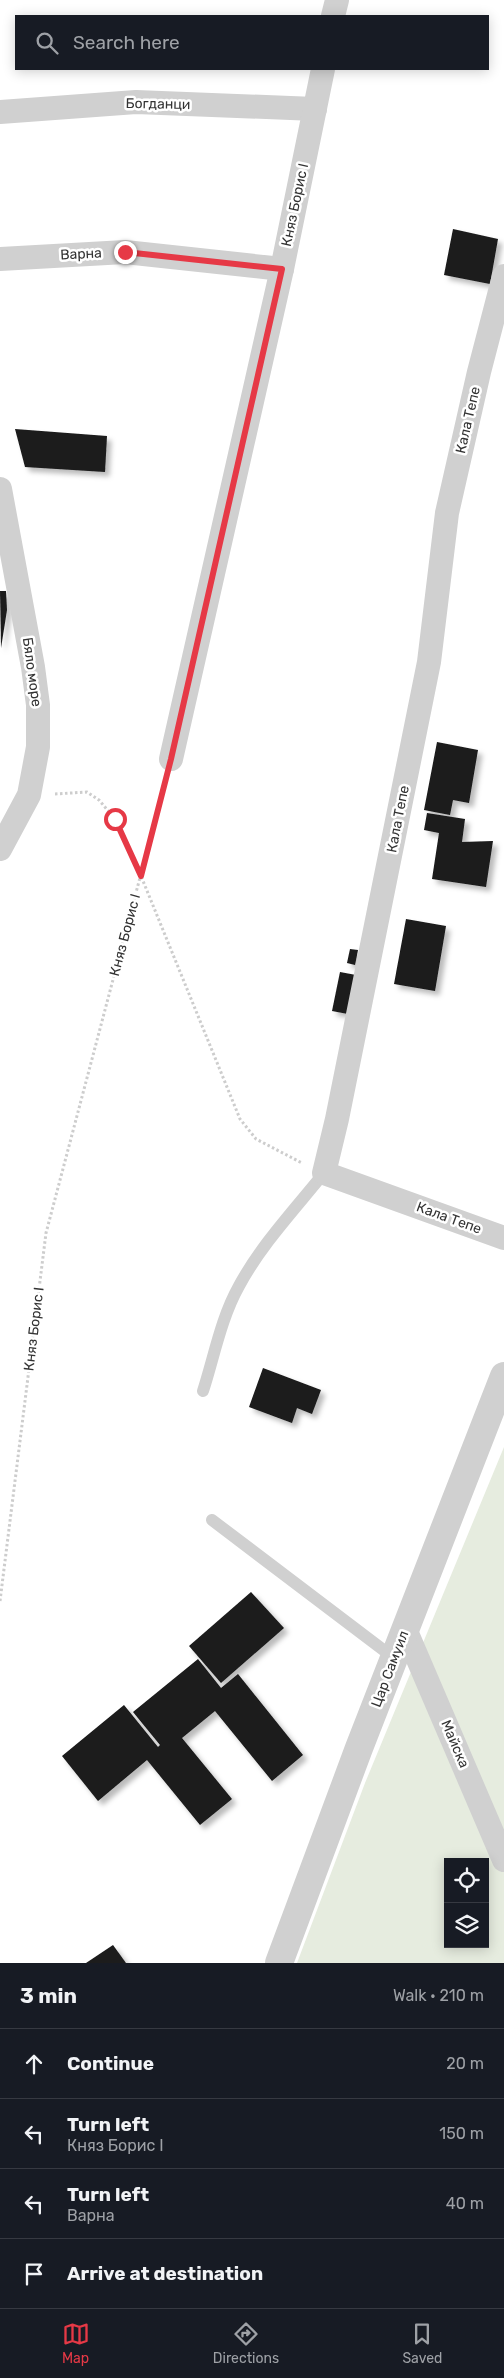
<!DOCTYPE html>
<meta charset="utf-8">
<style>
body{margin:0;font-family:Rubik,sans-serif;background:#242831;color:#f1f3f6}
.controls{position:absolute;right:15px;bottom:15px;display:grid;overflow:hidden;border-radius:0px;box-shadow:0 2px 12px #0003}
.controls button{width:45px;height:45px;display:grid;place-items:center;padding:0;border:0;border-bottom:1px solid #363941;background:#171b24;color:#f1f3f6;font:25px sans-serif}
.stop{position:absolute;width:15px;height:15px;margin:-11px;border:4px solid #e63946;border-radius:50%;background:#fff}
.stop.end{background:#e63946;border-color:#fff;box-shadow:0 1px 5px #0008}
.list{margin:0;padding:0;list-style:none}
h2{display:flex;justify-content:space-between;align-items:center;height:65px;margin:0;padding:0 20px;font-size:21px}
h2 small{font-size:16px;font-weight:400;color:#9ea1a6}
.list li{display:grid;grid-template-columns:32px 1fr auto;gap:15px;align-items:center;box-sizing:border-box;height:70px;padding:0 20px;border-top:1px solid #363941}
.list b{display:block;font-size:19px;white-space:nowrap}
.list p{margin:0;font-size:16px;white-space:nowrap;color:#9ea1a6}
.list em{font-size:16px;font-style:normal;color:#9ea1a6}
.icon{flex:none;width:28px;height:28px;fill:none;stroke:currentColor;stroke-width:2;stroke-linecap:round;stroke-linejoin:round}
.map{position:relative;flex:none;width:504px;height:1963px;overflow:hidden}
.search{position:absolute;background:#171b24;box-shadow:0 2px 12px #0003;left:15px;right:15px;top:15px;height:55px;display:flex;align-items:center;gap:12px;box-sizing:border-box;padding:0 18px;border-radius:0px;color:#9ea1a6;font-size:19px}
.sheet{height:345px;background:#171b24}
nav{display:flex;justify-content:space-around;align-items:center;box-sizing:border-box;height:70px;border-top:1px solid #363941;background:#171b24;font-size:14px;color:#9ea1a6}
nav a{display:grid;justify-items:center;gap:2px}
nav .on{color:#e63946}
.map>svg:first-child{display:block}
.green{fill:#e6ecdf;fill-rule:evenodd}
.building{fill:#1a1a1a;filter:url(#shadow)}
.lines{fill:none;stroke-linecap:round;stroke-linejoin:round}
.path{stroke:#cdcdcd;stroke-width:3;stroke-dasharray:2.5 2.5;stroke-linecap:butt}
.service{stroke:#d0d0d0;stroke-width:12}
.minor{stroke:#d0d0d0;stroke-width:24}
.tertiary{stroke:#d0d0d0;stroke-width:28}
.route{stroke:#e63946;stroke-width:6}
.labels{text-anchor:middle;dominant-baseline:central;stroke-width:5;stroke-linejoin:round;paint-order:stroke}
.street-label{font-size:14px;fill:#333;stroke:#fff}
</style>
<div class="map">
<svg width="504" height="1963" viewBox="0 0 504 1963">
<defs>
<filter id="shadow"><feDropShadow dx="4.5" dy="4.5" stdDeviation="2.5" flood-color="#0004"/></filter>
</defs>
<rect width="100%" height="100%" fill="#fff"/>
<path class="green" d="M504,1447V1963H297L365,1783ZM448,1862H485V1944H448Z"/>
<g class="building">
<path d="M453,229L498,239L490,284L444,275Z"/>
<path d="M15,429L107,436L105,472L25,467Z"/>
<path d="M0,591H6L7,610L1,648Z"/>
<path d="M437,742L478,750L469,803L453,800L450,815L424,810Z"/>
<path d="M427,813L465,819L462,842L493,841L486,887L432,879L439,833L424,830Z"/>
<path d="M406,919L446,926L435,991L394,984Z"/>
<path d="M350,949L358,950L355,965L347,963Z"/>
<path d="M340,972L356,975L348,1014L332,1011Z"/>
<path d="M263,1368L321,1390L312,1414L297,1408L292,1423L249,1407Z"/>
<path d="M251,1592L284,1628L221,1683L189,1646Z"/>
<path d="M198,1659L221,1688L238,1674L303,1755L272,1781L215,1711L182,1738L232,1799L200,1825L147,1760L98,1801L62,1756L124,1705L158,1747L160,1745L133,1712Z"/>
<path d="M113,1945L126,1963H86Z"/>
</g>
<g class="lines">
<g class="path">
<path d="M55,794L87,792L99,800L115,819L141,876L240,1119L256,1139L302,1163"/>
<path d="M0,1601L46,1233L165,783"/>
</g>
<g class="service">
<path d="M203,1391C214,1357 221,1318 239,1286C261,1245 295,1209 324,1173"/>
<path d="M212,1520L394,1658"/>
</g>
<g class="minor">
<path d="M333,16L337,0"/>
<path d="M0,112L136,102L315,109"/>
<path d="M0,259L125,252L282,269"/>
<path d="M504,276L479,372L447,513L429,662L337,1119L324,1173L504,1238"/>
<path d="M0,489L33,667L38,705V747L29,795L0,849"/>
<path d="M171,759L282,269L323,69"/>
<path d="M405,1629L504,1860"/>
</g>
<path class="tertiary" d="M279,1963L359,1748L504,1376"/>
</g>
<g class="lines">
<path class="route" d="M115,819L141,876L171,759L282,269L125,252"/>
</g>
<g class="labels">
<g class="street-label">
<text transform="translate(158 104) rotate(1)">Богданци</text>
<text transform="translate(295 205) rotate(-78)">Княз Борис I</text>
<text transform="translate(81 254) rotate(-3)">Варна</text>
<text transform="translate(468 420) rotate(-77)">Кала Тепе</text>
<text transform="translate(32 672) rotate(82)">Бяло море</text>
<text transform="translate(398 819) rotate(-79)">Кала Тепе</text>
<text transform="translate(125 935) rotate(-75)">Княз Борис I</text>
<text transform="translate(449 1218) rotate(20)">Кала Тепе</text>
<text transform="translate(34 1329) rotate(-83)">Княз Борис I</text>
<text transform="translate(390 1669) rotate(-69)">Цар Самуил</text>
<text transform="translate(455 1744) rotate(67)">Майска</text>
</g>
</g>
</svg>
<div class="controls">
<button><svg class="icon" aria-label="locate" viewBox="0 0 24 24"><circle cx="12" cy="12" r="6"/><path d="M12 2v4M12 18v4M2 12h4M18 12h4"/></svg></button>
<button><svg class="icon" aria-label="layers" viewBox="0 0 24 24"><path d="M12 4l9 5-9 5-9-5zM3 14l9 5 9-5"/></svg></button>
</div>
<div class="stop" style="left:115px;top:819px"></div>
<div class="stop end" style="left:125px;top:252px"></div>
<div class="search"><svg class="icon" aria-label="search" viewBox="0 0 24 24"><circle cx="10" cy="10" r="6"/><path d="M15 15l6 6"/></svg>Search here</div>
</div>
<section class="sheet">
<h2>3 min<small>Walk · 210 m</small></h2>
<ul class="list">
<li><svg class="icon" aria-label="ahead" viewBox="0 0 24 24"><path d="M12 20V5M6 11l6-6 6 6"/></svg><div><b>Continue</b></div><em>20 m</em></li>
<li><svg class="icon" aria-label="left" viewBox="0 0 24 24"><path d="M17 20v-9H6M10 6l-5 5 5 5"/></svg><div><b>Turn left</b><p>Княз Борис I</p></div><em>150 m</em></li>
<li><svg class="icon" aria-label="left" viewBox="0 0 24 24"><path d="M17 20v-9H6M10 6l-5 5 5 5"/></svg><div><b>Turn left</b><p>Варна</p></div><em>40 m</em></li>
<li><svg class="icon" aria-label="arrive" viewBox="0 0 24 24"><path d="M6 21V4h12l-3 4 3 4H6"/></svg><div><b>Arrive at destination</b></div></li>
</ul>
</section>
<nav>
<a class="on"><svg class="icon" aria-label="map" viewBox="0 0 24 24"><path d="M3 6l6-2 6 2 6-2v14l-6 2-6-2-6 2zM9 4v14M15 6v14"/></svg>Map</a>
<a><svg class="icon" aria-label="directions" viewBox="0 0 24 24"><path d="M12 3l9 9-9 9-9-9zM9 14v-3h6M13 9l2 2-2 2"/></svg>Directions</a>
<a><svg class="icon" aria-label="saved" viewBox="0 0 24 24"><path d="M7 4h10v16l-5-4-5 4z"/></svg>Saved</a>
</nav>
